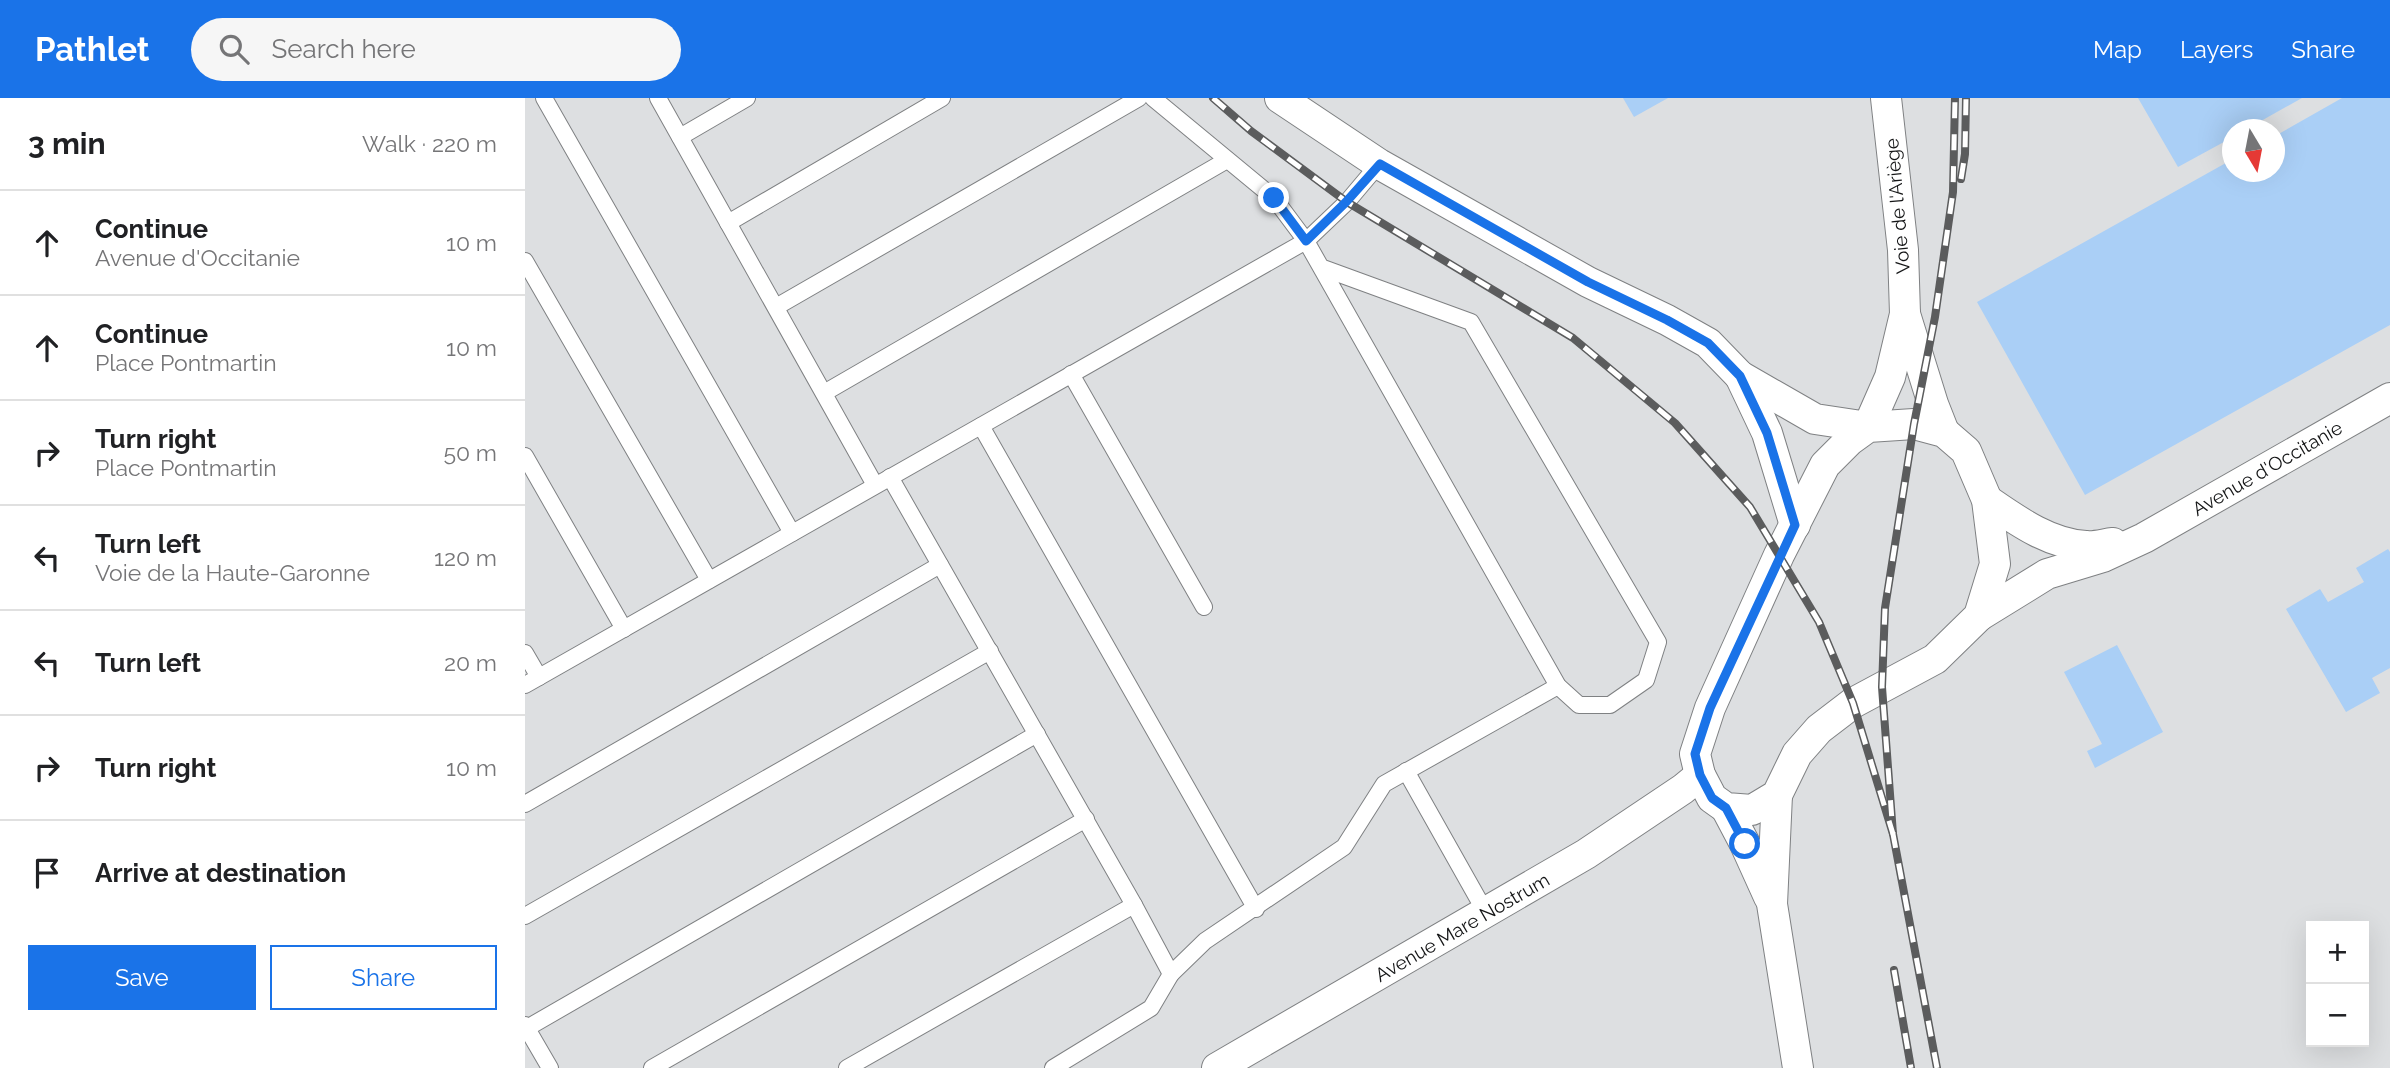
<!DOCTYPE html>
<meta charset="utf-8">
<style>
body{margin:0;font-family:Raleway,sans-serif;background:#f6f6f6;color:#202124}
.controls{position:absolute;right:21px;bottom:21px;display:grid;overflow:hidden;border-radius:0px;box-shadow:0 7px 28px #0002}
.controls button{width:63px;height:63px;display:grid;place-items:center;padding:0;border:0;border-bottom:2px solid #e0e0e0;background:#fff;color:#202124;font:35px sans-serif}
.compass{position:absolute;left:1697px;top:21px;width:63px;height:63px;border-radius:50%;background:#fff;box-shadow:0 7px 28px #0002;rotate:170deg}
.stop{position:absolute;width:21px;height:21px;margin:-16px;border:5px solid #1a73e8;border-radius:50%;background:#fff}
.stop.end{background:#1a73e8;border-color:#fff;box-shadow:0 2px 7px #0008}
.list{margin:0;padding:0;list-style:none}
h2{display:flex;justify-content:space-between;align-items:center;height:91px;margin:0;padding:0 28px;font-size:30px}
h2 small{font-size:23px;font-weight:400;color:#757577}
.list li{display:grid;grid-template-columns:46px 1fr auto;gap:21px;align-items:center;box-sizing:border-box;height:105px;padding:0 28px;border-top:2px solid #e0e0e0}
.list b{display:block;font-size:26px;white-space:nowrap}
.list p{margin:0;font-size:23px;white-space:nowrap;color:#757577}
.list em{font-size:23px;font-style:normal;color:#757577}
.actions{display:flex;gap:14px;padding:21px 28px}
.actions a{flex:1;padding:16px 0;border:2px solid #1a73e8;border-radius:0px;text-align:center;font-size:24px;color:#1a73e8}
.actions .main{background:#1a73e8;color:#fff}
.icon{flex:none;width:38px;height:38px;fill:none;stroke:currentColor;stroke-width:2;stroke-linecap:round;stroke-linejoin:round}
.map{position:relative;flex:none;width:1865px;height:970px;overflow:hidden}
header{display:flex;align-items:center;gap:42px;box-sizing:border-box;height:98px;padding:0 35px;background:#1a73e8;color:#fff}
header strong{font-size:33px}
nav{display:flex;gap:38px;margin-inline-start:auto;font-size:24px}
.search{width:490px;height:63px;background:#f6f6f6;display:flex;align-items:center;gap:18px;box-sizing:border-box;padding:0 24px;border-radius:38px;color:#757577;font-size:26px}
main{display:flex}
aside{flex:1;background:#fff}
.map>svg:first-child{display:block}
.building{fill:#aacff6}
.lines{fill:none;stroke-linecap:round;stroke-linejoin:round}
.service-casing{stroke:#7f8183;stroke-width:18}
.minor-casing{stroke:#7f8183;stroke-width:32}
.service{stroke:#fff;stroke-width:16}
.minor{stroke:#fff;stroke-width:30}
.rail-casing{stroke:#5b5c5d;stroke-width:8}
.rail{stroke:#fff;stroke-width:5;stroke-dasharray:16;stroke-linecap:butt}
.route{stroke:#1a73e8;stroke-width:9}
.labels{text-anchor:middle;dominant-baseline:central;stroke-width:5;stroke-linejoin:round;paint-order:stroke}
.street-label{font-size:19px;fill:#141516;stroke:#fff}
</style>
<header>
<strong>Pathlet</strong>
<div class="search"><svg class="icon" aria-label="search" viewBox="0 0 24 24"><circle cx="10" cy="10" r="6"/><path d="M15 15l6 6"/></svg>Search here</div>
<nav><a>Map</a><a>Layers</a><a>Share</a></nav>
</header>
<main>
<aside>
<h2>3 min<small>Walk · 220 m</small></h2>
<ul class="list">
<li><svg class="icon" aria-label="ahead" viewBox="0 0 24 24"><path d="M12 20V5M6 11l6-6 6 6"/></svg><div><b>Continue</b><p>Avenue d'Occitanie</p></div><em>10 m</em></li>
<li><svg class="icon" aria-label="ahead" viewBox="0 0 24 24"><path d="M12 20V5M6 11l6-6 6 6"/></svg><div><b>Continue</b><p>Place Pontmartin</p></div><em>10 m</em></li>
<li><svg class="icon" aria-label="right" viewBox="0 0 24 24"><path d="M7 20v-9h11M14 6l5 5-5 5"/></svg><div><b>Turn right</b><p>Place Pontmartin</p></div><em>50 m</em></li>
<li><svg class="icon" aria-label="left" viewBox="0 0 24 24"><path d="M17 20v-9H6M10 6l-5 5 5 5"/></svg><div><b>Turn left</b><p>Voie de la Haute-Garonne</p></div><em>120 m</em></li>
<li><svg class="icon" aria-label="left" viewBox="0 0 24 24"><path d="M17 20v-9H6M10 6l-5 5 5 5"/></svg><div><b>Turn left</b></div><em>20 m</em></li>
<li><svg class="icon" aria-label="right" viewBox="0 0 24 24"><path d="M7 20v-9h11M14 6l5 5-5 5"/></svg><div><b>Turn right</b></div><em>10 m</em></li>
<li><svg class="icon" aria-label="arrive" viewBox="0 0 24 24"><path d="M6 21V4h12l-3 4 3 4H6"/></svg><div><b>Arrive at destination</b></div></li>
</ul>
<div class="actions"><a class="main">Save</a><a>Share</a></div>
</aside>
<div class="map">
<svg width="1865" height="970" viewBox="0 0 1865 970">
<rect width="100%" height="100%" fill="#dddfe1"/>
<g class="building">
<path d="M1098,0H1143L1109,19Z"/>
<path d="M1613,0H1777L1720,32H1708V39L1653,69Z"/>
<path d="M1817,0H1865V227L1560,397L1452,204L1708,61V74H1750V38Z"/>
<path d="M1863,451L1865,454V570L1847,580L1855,595L1821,614L1761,511L1795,491L1803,504L1839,484L1831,470Z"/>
<path d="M1592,547L1638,634L1570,670L1562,653L1577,646L1539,574Z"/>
</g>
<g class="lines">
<defs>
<g id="service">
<path d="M19,0L267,435"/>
<path d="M133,0L350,387"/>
<path d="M628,0L749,100L781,143L1033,588L1054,607H1085L1121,582L1133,544L946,224L798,170"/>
<path d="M155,39L222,0"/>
<path d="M203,125L417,0"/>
<path d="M0,163L184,482"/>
<path d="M251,209L614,0"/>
<path d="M546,276L679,509"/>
<path d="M299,295L702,62"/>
<path d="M456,328L731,811"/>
<path d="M0,358L99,531"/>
<path d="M365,379L609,807L646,876L680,843L819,749L859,686L1033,588"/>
<path d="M0,555L14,579"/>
<path d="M0,587L781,143L822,104L854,66"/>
<path d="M881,673L961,815"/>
<path d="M0,706L415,467"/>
<path d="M0,818L465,553"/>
<path d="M0,927L25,970"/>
<path d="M2,930L512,636"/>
<path d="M127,970L561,721"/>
<path d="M322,970L609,807"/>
<path d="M528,970L626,910L646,876"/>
</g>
<g id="minor">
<path d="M755,0L854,66L1063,184L1142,222L1183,245L1215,278L1290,321L1343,329L1365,279L1380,216L1378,152L1361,0"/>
<path d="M1380,216L1408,306L1419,334"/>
<path d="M1215,278L1242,335L1270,427"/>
<path d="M1389,326L1419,334L1441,353L1462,402L1470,466L1454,518L1410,561L1328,605L1294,631L1272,656L1252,697L1227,712L1201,710L1187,700L1175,677L1170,656L1185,610L1254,457L1300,367L1325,342L1343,329Z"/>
<path d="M1462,402C1491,422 1524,446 1561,448C1569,449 1579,446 1588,445"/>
<path d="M1454,518L1522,476L1578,459L1619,440L1865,300"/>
<path d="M1252,697L1247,806L1273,970"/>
<path d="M1201,710L1220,746L1244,799"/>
<path d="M692,970L1061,756L1158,691L1175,677"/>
</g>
</defs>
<use href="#service" class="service-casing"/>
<use href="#minor" class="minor-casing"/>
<use href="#service" class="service"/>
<use href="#minor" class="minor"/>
<defs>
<g id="rail">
<path d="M688,0L726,33L822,104L1048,240L1150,325L1225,409L1294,524L1328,605L1368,736"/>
<path d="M1436,81L1440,56L1441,0"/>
<path d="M1369,872L1386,970"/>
<path d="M1412,970L1368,736L1357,589L1360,510L1389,326L1410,219L1428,94L1430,0"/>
</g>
</defs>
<use href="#rail" class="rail-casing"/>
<use href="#rail" class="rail"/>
</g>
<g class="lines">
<path class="route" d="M749,100L781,143L821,104L855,66L1063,184L1142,222L1183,245L1215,278L1242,335L1270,427L1185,610L1170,656L1175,677L1187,700L1201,710L1220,746"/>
</g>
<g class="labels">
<g class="street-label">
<text transform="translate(1372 108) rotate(-95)">Voie de l'Ariège</text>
<text transform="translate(1742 370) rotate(-30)">Avenue d'Occitanie</text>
<text transform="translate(937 829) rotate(-30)">Avenue Mare Nostrum</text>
</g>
</g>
</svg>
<div class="controls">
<button>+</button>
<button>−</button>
</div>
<svg class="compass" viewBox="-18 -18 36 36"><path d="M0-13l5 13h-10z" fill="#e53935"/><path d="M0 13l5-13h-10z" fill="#757577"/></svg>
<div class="stop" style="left:1220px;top:746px"></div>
<div class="stop end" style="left:749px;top:100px"></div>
</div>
</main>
